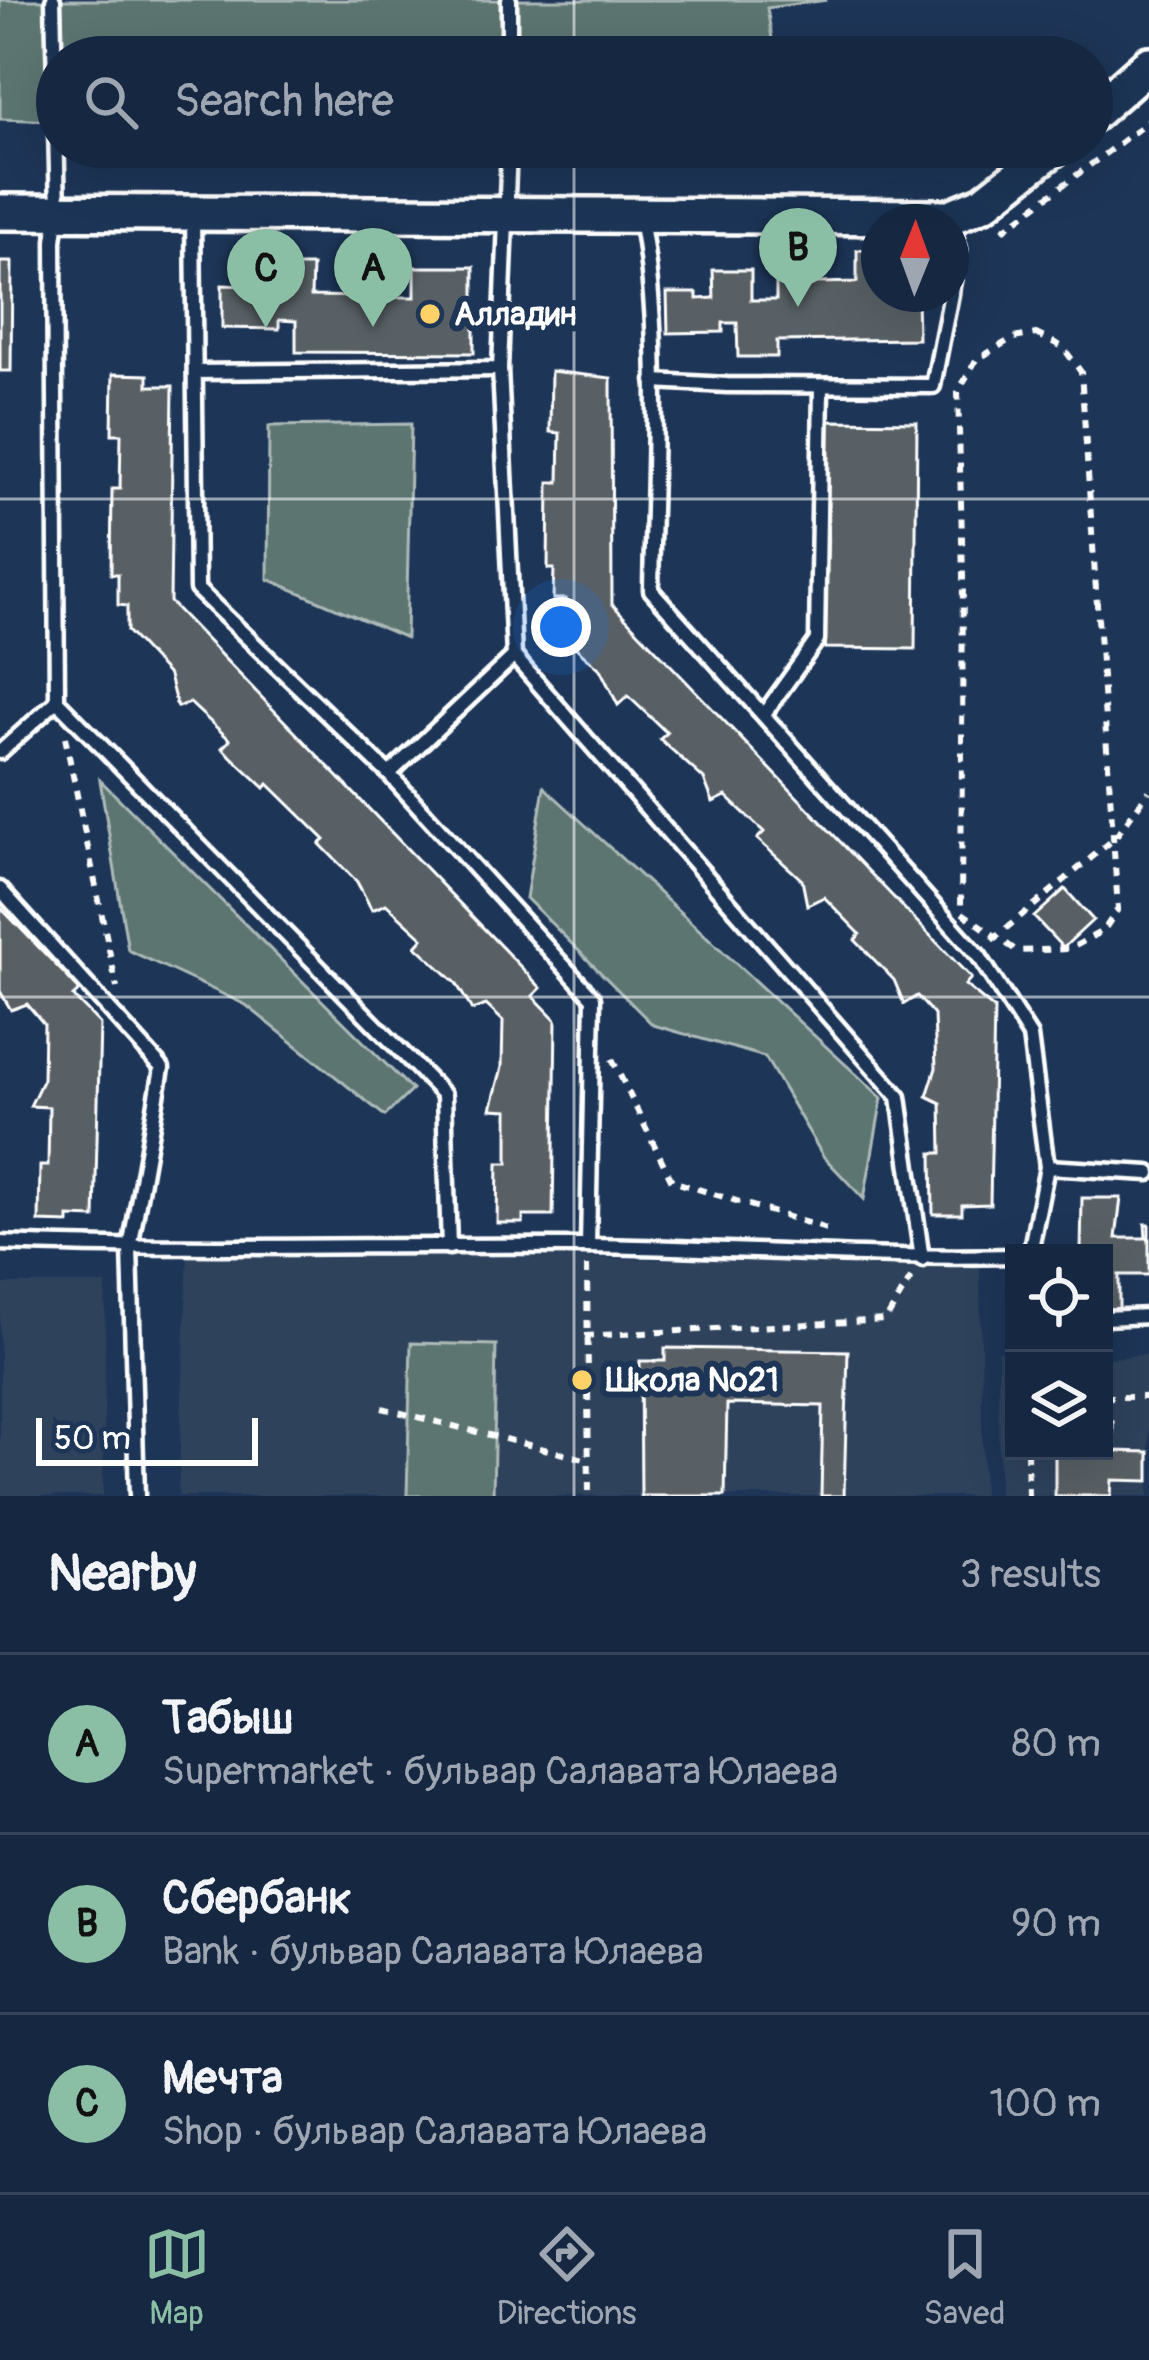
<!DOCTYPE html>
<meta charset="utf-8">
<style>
body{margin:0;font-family:Pangolin,sans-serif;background:#23344c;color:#f1f3f6}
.controls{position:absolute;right:36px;bottom:36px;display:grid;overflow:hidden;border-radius:0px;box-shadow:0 12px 48px #0002}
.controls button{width:108px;height:108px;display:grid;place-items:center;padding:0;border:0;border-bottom:3px solid #35445a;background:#162841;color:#f1f3f6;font:60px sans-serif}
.compass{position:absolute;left:861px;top:204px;width:108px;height:108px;border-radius:50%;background:#162841;box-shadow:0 12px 48px #0002;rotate:1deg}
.scale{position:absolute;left:36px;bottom:30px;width:222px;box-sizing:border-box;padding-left:12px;border:6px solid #fff;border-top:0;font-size:33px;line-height:42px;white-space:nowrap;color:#fff;-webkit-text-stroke:9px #1d3557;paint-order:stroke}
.you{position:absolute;left:561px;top:627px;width:42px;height:42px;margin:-30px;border:9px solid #fff;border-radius:50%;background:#1a73e8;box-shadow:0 0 0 18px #1a73e833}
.badge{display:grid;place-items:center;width:78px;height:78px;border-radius:50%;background:#8abfa5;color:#111;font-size:39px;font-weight:700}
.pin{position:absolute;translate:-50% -99px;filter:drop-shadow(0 3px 6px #0008)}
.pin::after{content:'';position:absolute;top:63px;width:42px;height:36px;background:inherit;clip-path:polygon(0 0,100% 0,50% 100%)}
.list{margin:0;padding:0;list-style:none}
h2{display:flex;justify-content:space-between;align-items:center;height:156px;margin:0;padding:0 48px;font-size:51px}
h2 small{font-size:39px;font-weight:400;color:#9ea6b1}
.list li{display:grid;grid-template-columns:78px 1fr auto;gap:36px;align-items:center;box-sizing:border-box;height:180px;padding:0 48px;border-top:3px solid #35445a}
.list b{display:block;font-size:45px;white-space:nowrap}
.list p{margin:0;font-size:39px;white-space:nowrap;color:#9ea6b1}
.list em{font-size:39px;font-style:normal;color:#9ea6b1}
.icon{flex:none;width:66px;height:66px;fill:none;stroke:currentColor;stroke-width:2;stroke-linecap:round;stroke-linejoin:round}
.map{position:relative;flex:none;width:1149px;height:1496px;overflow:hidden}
.search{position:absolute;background:#162841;box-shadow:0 12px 48px #0002;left:36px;right:36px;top:36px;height:132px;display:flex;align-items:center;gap:30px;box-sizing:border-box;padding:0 42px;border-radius:66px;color:#9ea6b1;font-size:45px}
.sheet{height:696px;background:#162841}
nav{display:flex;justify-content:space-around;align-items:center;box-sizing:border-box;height:168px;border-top:3px solid #35445a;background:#162841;font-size:33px;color:#9ea6b1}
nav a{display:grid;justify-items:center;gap:6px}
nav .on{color:#8abfa5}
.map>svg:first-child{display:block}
.built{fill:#2f425b}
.green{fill:#5b7471;stroke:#adbab8;stroke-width:3}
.building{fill:#596065;stroke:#fff;stroke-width:3}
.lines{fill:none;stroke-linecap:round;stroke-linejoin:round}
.lane-casing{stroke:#fff;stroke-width:21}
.secondary-casing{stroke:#fff;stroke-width:42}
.path{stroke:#fff;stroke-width:6;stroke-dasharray:9 9;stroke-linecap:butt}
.lane{stroke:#1d3557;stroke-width:12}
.secondary{stroke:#1d3557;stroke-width:33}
.grid{fill:none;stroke:#fff;stroke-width:3;stroke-opacity:0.55}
.poi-dot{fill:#ffd166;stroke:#1d3557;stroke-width:4.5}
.labels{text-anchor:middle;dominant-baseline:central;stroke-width:12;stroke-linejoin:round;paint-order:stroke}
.poi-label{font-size:33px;font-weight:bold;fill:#fff;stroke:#1d3557;text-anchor:start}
</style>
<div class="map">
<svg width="1149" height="1496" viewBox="0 0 1149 1496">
<rect width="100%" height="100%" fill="#1d3557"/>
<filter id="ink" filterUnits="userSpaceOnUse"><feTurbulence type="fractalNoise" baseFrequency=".00833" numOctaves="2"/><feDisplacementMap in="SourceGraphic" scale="24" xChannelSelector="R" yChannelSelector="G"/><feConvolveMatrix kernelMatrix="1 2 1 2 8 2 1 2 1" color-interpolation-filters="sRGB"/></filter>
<g filter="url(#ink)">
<g class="built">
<path d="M188,1252L980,1264L983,1496H178Z"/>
<path d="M0,1284H106L103,1496H0Z"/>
<path d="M998,1351L1014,1352V1451H1104V1359L1149,1354V1496H999Z"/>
</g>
<g class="green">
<path d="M0,0H827L767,8L775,57H57V121L0,119Z"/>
<path d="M411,424L406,638L268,579L269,426Z"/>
<path d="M100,780L412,1090L385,1116L246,1005L128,950Z"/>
<path d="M544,787L882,1098L864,1199L823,1156L765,1057L653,1025L526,898Z"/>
<path d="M411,1343L496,1345L493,1496H407Z"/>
</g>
<g class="building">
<path d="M857,250H879V294H917L918,339L777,341V357H738L737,323H723V332L668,333L667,293H697V299L714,298L713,270H751V300H776V284L857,282Z"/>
<path d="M0,262H12L11,371H0Z"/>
<path d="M269,266H312L311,296L375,297H415V267H474V353L296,352V321L279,320V329L222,328V285L251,286V291L269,292Z"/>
<path d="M551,371L611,378L612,604L971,978L965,985L994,1009L990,1204L962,1205V1214H933L932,1153H942L941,1103L927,1096L936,1068L934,1015L917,996L904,1004L894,980L855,940L860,934L824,897L807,905L802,880L757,839L764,832L726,796L713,802L704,779L660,739L667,733L628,696L618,705L600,669L566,639V599H553L554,569H548L549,482H559L560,433L550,432Z"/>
<path d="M113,374L148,375V386H173L170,602L541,988L533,996L556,1020L553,1216H523V1223H497L498,1163H508V1110L491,1109L502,1067L503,1021L486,1005L472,1010L456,983L416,946L423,938L386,904L372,910L357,882L320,844L325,840L268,784L265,788L222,748L230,740L190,703L177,707L169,676L127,631V606L118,605V574H111L112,489H120L121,434H112Z"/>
<path d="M827,421L917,422L915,649L825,648Z"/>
<path d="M1065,889L1093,920L1063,948L1034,917Z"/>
<path d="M0,907L80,990L73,996L100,1024L95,1218L69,1217V1223L39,1222L40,1166H48L49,1107L30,1106L43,1079L44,1024L27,1004L11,1010L0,991Z"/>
<path d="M1082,1198H1121L1116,1238H1146L1145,1224H1149V1275H1119V1309H1104V1253H1081Z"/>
<path d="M665,1348L848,1351L844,1496H821L823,1406L727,1404L725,1496H641L640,1361H665Z"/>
<path d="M1104,1422H1113V1451L1149,1452V1481L1112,1480L1111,1496H1055V1451H1104Z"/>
</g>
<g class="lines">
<defs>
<g id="lane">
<path d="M509,0V57"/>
<path d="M193,215L197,589L389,774L593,998L588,1246"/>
<path d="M950,217L959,249L951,292"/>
<path d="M641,218C663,339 653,467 651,590L979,956L1030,1036L1047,1167"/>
<path d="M500,369L514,656L899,1097L922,1259"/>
<path d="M195,372L500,369L509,147"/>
<path d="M654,381L727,385L933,386L951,294"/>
<path d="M57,701L444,1095L449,1247"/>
<path d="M764,714L817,640L821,387"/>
<path d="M0,752L57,701L54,241L58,211L53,0"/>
<path d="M389,774L514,656"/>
<path d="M0,889L162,1068L130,1248L137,1496"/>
<path d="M0,1243C195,1251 390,1244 585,1246C728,1247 871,1260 1014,1256"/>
<path d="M1030,1253L1047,1167L1149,1173"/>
<path d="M1104,1318L1149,1316"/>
</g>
<g id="secondary">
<path d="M1092,114L1149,64"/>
<path d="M0,212L950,217L984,203L1055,147"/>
</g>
</defs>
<use href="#lane" class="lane-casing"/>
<use href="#secondary" class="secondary-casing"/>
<g class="path">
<path d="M1003,230L1149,121"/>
<path d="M1036,334L1063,347L1081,372L1118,909L1104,930L1070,949L1017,951L961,912L963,576L958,392L976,360L1013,338Z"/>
<path d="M65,737L117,988"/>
<path d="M992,940L1114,839L1149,791"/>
<path d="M612,1059L672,1181L833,1231"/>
<path d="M587,1266L589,1496"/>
<path d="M585,1336L886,1320L911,1278"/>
<path d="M1104,1397H1149"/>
<path d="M382,1408L588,1460"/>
<path d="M1027,1451L1028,1496"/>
</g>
<use href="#lane" class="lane"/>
<use href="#secondary" class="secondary"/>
</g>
</g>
<path class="grid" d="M574,0V57M574,147V1496M0,499H1149M0,997H1149"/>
<g class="poi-dot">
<circle cx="430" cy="314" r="12"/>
<circle cx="582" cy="1380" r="12"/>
</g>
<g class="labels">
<g class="poi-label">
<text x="454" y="314">Алладин</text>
<text x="606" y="1380">Школа №21</text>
</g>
</g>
</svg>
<div class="controls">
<button><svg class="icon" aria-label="locate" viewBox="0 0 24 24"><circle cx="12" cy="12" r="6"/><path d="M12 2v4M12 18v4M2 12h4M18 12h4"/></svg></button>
<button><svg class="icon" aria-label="layers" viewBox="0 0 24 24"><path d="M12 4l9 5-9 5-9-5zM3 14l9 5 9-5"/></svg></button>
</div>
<svg class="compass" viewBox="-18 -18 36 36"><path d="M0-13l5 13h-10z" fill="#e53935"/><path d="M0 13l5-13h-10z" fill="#9ea6b1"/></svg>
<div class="scale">50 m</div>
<div class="you"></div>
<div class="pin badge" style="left:373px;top:327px">A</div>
<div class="pin badge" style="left:798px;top:307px">B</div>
<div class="pin badge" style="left:266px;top:328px">C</div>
<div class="search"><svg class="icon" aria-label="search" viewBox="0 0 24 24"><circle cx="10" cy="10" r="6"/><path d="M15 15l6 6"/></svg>Search here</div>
</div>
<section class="sheet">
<h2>Nearby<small>3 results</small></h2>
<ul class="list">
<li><span class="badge">A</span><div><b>Табыш</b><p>Supermarket · бульвар Салавата Юлаева</p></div><em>80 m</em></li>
<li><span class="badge">B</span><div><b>Сбербанк</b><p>Bank · бульвар Салавата Юлаева</p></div><em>90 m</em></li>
<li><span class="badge">C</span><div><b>Мечта</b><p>Shop · бульвар Салавата Юлаева</p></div><em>100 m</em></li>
</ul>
</section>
<nav>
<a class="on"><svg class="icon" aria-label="map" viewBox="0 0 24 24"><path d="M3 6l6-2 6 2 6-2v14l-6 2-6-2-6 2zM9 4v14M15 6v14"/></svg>Map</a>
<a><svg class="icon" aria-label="directions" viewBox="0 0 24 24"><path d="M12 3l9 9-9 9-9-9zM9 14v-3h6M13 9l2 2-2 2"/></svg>Directions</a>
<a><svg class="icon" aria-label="saved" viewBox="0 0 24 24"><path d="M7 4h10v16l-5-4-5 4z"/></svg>Saved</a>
</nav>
